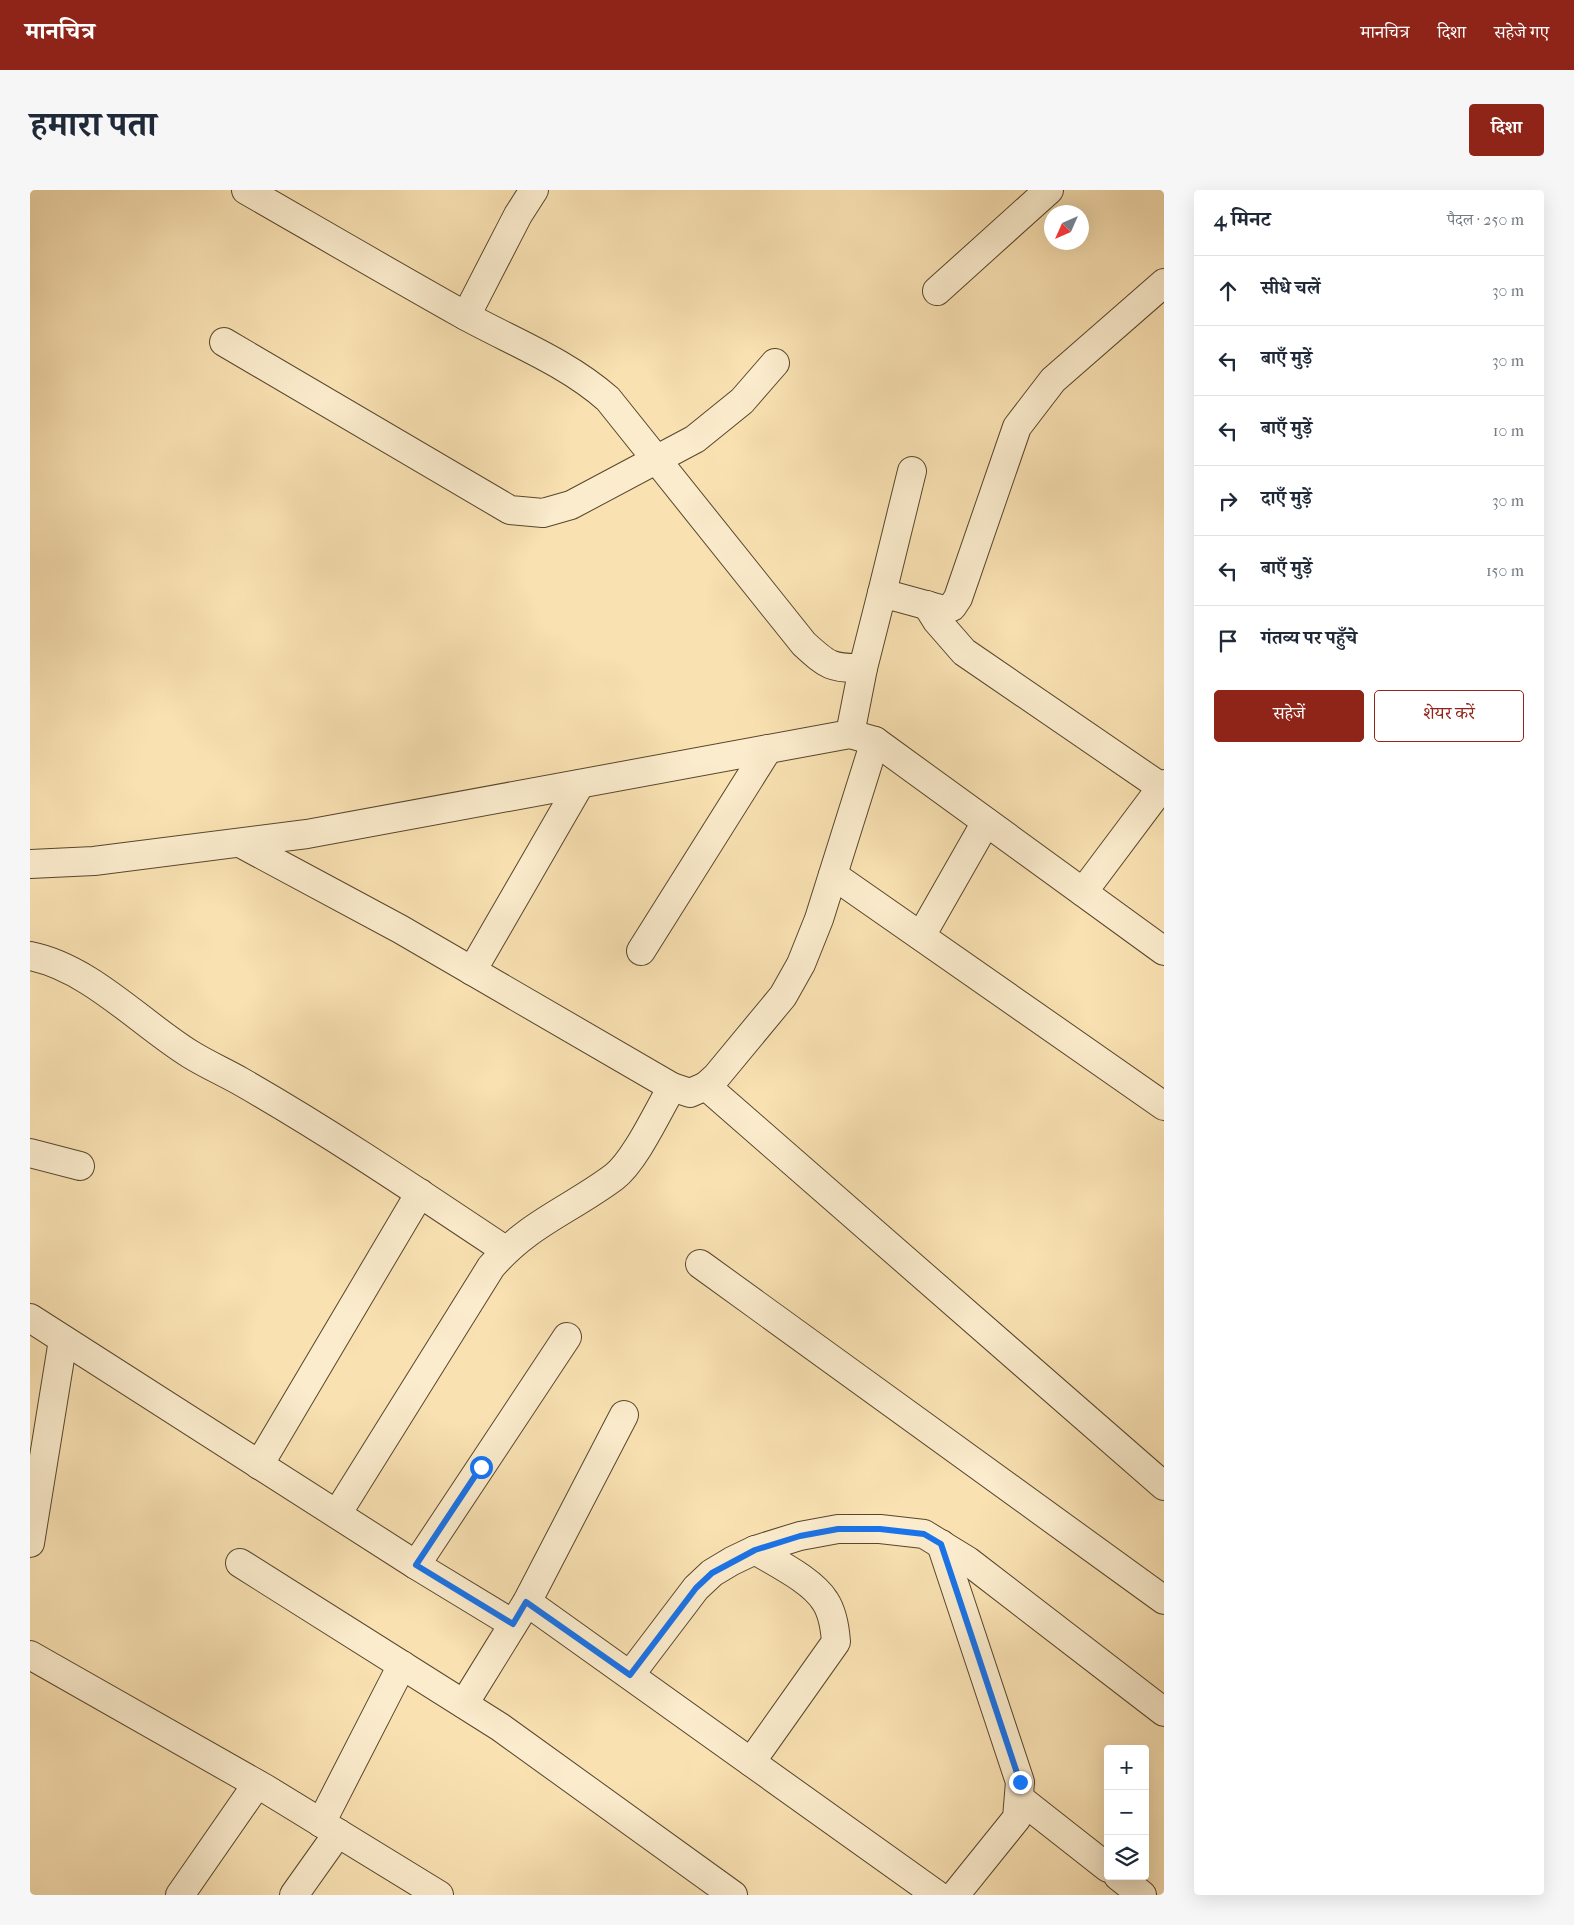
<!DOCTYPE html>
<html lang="hi">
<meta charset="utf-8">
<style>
body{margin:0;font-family:"IM FELL French Canon","Noto Serif Devanagari",serif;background:#f6f6f7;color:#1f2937}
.controls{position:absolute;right:15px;bottom:15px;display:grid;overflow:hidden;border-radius:5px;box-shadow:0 5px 20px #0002}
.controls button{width:45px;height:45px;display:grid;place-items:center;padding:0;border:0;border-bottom:1px solid #e0e1e3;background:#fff;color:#1f2937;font:25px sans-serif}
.compass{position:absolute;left:1014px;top:15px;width:45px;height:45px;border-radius:50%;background:#fff;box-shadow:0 5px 20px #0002;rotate:225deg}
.stop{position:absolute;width:15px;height:15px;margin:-11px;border:4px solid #1a73e8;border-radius:50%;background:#fff}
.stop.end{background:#1a73e8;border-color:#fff;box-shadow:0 1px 5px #0008}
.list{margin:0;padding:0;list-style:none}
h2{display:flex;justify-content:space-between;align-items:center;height:65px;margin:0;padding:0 20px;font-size:21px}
h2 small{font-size:16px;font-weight:400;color:#747a83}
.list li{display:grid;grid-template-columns:32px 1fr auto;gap:15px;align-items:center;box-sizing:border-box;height:70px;padding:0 20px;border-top:1px solid #e0e1e3}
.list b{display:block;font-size:19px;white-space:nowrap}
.list em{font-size:16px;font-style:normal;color:#747a83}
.actions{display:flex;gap:10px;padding:15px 20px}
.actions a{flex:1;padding:11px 0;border:1px solid #8f2418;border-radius:5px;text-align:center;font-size:18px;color:#8f2418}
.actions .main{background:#8f2418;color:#fff}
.icon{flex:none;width:28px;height:28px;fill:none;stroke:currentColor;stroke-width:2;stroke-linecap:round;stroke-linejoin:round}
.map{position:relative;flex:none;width:1134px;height:1705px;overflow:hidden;border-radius:5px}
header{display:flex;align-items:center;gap:30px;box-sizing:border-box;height:70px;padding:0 25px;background:#8f2418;color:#fff}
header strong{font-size:24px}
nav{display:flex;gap:28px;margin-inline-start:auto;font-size:18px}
.intro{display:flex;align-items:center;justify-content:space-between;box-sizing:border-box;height:120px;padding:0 30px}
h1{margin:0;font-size:35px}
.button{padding:12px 22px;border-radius:5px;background:#8f2418;color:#fff;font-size:18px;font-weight:700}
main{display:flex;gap:30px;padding:0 30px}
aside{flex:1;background:#fff;border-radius:5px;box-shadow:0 5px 20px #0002}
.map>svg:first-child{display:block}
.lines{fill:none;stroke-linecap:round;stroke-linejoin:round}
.minor-casing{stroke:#58462c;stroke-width:30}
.minor{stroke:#fbeccd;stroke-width:28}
.route{stroke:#1a73e8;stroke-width:6}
</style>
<header>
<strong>मानचित्र</strong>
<nav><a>मानचित्र</a><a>दिशा</a><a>सहेजे गए</a></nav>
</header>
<div class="intro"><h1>हमारा पता</h1><a class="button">दिशा</a></div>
<main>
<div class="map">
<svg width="1134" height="1705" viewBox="0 0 1134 1705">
<rect width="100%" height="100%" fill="#f9e1b2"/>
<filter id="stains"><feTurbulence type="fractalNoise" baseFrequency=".004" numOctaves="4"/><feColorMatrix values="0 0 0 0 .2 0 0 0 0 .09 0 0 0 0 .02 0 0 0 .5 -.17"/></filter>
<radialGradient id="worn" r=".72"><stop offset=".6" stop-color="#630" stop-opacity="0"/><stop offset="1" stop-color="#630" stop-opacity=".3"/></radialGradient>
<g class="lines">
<defs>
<g id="minor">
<path d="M216,0C289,42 361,84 434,125C483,152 536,172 578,209L774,454C797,475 801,479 833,478"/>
<path d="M907,101L1019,0"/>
<path d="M436,126L488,25L504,0"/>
<path d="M194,152L480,320L513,323L541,315L665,249L712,211L745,173"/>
<path d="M852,403L882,281"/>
<path d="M897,415L907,431L934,462L1134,599"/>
<path d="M820,544L833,478L852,403L914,420L922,417L928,408L987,237L1023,190L1134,93"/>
<path d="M210,653L370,739L642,897L660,903L676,896L686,887L753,806L771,774L789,729L845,551"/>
<path d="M0,674L64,671L277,644L820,544L845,551L1134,761"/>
<path d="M803,685L1134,916"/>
<path d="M1053,702L1134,594"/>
<path d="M891,746L956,632"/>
<path d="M611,761L738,559"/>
<path d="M0,766C60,778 110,833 160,864C176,874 194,882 210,891C301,943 388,1002 475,1060"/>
<path d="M442,781L550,594"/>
<path d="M676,896L1134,1296"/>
<path d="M0,963L50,976"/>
<path d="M670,1074L1134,1410"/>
<path d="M0,1128L386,1375L483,1434"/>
<path d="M229,1275L390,1003"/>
<path d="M307,1324L461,1077C499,1033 540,1020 584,987C605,971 628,921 642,897"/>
<path d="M0,1353L33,1150"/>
<path d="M911,1354L990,1592L987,1628L925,1705"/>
<path d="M210,1373L470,1537L703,1705"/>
<path d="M386,1375L537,1147"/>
<path d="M497,1412L907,1705"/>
<path d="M0,1465L236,1599L409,1705"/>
<path d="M600,1485L666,1398L682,1383L702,1371L725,1360L770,1346L808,1339H850L894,1344L938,1371L1134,1522"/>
<path d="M434,1514L497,1412L594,1225"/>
<path d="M721,1572L806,1452C805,1438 803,1423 795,1411C782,1390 746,1373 725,1360"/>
<path d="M989,1608L1078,1678"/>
<path d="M291,1633L372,1475"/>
<path d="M1088,1686L1112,1705"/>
<path d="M150,1705L227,1594"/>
<path d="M264,1705L308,1643"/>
</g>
</defs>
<use href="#minor" class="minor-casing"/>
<use href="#minor" class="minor"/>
</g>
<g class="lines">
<path class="route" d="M451,1277L386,1375L483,1434L496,1412L600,1485L666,1398L682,1383L725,1360L770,1346L808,1339H850L894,1344L911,1354L990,1592"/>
</g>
<rect width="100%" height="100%" filter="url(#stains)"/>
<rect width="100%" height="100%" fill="url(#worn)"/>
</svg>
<div class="controls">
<button>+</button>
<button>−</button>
<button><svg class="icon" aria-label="layers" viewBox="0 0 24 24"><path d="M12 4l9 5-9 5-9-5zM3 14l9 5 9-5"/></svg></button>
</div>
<svg class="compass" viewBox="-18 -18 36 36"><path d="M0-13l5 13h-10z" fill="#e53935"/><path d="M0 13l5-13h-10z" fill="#747a83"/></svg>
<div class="stop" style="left:451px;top:1277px"></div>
<div class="stop end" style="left:990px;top:1592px"></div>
</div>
<aside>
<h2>4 मिनट<small>पैदल · 250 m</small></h2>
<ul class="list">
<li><svg class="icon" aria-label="ahead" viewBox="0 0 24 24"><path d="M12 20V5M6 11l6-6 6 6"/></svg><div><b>सीधे चलें</b></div><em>30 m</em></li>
<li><svg class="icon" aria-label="left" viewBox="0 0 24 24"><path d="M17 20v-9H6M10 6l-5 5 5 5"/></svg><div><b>बाएँ मुड़ें</b></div><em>30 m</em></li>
<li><svg class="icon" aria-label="left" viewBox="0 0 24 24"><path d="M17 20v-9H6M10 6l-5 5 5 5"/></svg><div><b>बाएँ मुड़ें</b></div><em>10 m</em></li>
<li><svg class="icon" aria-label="right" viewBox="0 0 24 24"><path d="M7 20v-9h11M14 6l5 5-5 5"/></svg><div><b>दाएँ मुड़ें</b></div><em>30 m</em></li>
<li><svg class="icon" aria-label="left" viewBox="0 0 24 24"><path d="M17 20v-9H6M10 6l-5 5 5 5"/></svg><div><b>बाएँ मुड़ें</b></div><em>150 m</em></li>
<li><svg class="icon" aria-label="arrive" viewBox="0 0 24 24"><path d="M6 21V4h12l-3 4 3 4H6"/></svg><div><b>गंतव्य पर पहुँचे</b></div></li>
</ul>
<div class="actions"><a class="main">सहेजें</a><a>शेयर करें</a></div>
</aside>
</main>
